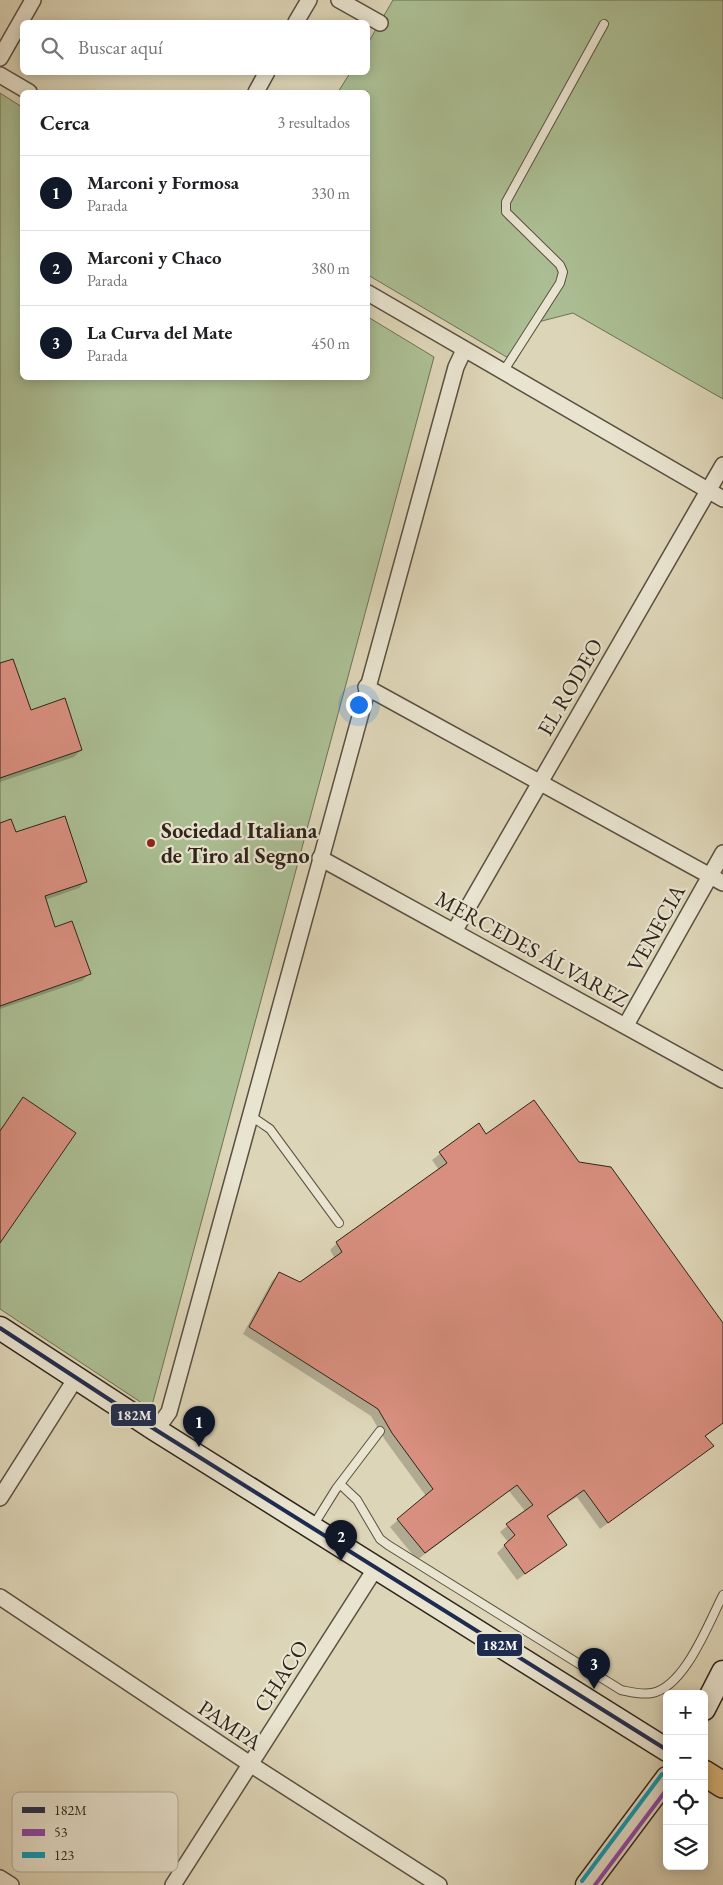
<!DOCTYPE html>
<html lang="es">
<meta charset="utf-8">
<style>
body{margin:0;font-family:"EB Garamond",serif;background:#f2f2f2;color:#202124}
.controls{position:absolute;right:15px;bottom:15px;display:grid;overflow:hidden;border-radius:8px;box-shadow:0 2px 12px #0003}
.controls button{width:45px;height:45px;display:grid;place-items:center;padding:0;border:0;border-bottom:1px solid #e0e0e0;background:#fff;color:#202124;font:25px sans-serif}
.you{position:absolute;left:358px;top:704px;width:18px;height:18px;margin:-12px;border:4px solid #fff;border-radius:50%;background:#1a73e8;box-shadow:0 0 0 8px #1a73e833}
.badge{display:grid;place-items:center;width:32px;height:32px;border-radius:50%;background:#111827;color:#fff;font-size:16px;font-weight:700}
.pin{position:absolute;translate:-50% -41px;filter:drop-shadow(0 1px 2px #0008)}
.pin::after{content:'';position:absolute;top:26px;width:18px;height:15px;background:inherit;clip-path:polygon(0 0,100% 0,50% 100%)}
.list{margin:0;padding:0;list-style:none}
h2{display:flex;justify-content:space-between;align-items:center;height:65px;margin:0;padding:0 20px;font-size:21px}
h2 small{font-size:16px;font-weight:400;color:#757577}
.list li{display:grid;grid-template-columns:32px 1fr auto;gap:15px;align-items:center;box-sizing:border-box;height:75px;padding:0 20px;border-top:1px solid #e0e0e0}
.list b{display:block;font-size:19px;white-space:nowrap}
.list p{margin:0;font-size:16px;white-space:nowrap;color:#757577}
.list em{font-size:16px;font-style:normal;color:#757577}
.icon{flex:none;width:28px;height:28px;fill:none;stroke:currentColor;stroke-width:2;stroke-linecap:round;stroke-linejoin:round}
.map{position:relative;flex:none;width:723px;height:1885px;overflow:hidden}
.search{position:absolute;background:#fff;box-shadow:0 2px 12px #0003;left:20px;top:20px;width:350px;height:55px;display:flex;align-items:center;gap:12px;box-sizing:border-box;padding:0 18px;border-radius:8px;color:#757577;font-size:19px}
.panel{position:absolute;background:#fff;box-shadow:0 2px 12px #0003;left:20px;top:90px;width:350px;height:290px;border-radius:8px}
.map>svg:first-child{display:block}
.green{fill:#abbe93;stroke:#6d7156}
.shadow{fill:#0003}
.building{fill:#d88f7f;stroke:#2f241a}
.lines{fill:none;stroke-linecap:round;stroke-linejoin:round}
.lane-casing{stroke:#5a5041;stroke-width:10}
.street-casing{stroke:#5a5041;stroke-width:18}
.secondary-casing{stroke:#2f241a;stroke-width:25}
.primary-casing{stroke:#2f241a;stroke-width:28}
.lane{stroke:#e9e4d0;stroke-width:8}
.street{stroke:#e9e4d0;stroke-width:15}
.secondary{stroke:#e9e4d0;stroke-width:22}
.primary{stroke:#deba7c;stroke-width:25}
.bus-1-casing{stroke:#e9e4d0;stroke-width:8}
.bus-2-casing{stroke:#e9e4d0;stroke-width:8}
.bus-3-casing{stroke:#e9e4d0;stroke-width:8}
.bus-1{stroke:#1d2b4f;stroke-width:4}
.bus-2{stroke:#8e44ad;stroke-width:4}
.bus-3{stroke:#059cbc;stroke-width:4}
.poi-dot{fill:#8f2418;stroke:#e9e4d0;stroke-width:2}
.labels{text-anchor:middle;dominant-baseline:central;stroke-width:4.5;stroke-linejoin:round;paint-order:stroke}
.street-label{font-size:22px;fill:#2f241a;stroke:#e9e4d0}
.poi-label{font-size:22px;font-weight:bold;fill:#2f241a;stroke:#e9e4d0;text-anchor:start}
.key{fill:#e9e4d0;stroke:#b1aa99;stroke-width:1}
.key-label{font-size:14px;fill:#2f241a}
.line-badge{stroke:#e9e4d0;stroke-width:2}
.badge-label{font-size:14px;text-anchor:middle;font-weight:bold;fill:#fff}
</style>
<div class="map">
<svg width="723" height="1885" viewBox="0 0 723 1885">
<rect width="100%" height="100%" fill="#ddd5b7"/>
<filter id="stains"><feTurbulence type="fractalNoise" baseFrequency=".004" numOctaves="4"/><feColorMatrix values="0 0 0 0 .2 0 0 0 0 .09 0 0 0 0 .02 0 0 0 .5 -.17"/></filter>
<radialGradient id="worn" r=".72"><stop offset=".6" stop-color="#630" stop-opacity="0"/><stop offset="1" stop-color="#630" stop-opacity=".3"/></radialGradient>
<g class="green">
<path d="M393,0H723V399L573,313L538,322L515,362L368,275V92H338L350,73L368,72V43Z"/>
<path d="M0,93L22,107V378H368V317L434,357L151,1409L0,1309Z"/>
</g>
<g class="shadow">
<path d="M0,665L30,711L81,750L74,757L0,782Z"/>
<path d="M0,824L86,881L79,888L45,900L54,928L89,974L82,981L0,1009Z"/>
<path d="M24,1099L0,1238V1130Z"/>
<path d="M479,1124L486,1136L578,1163L723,1325V1423L705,1437L712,1446L600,1529L577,1497L546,1517L565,1544L517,1580L497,1553L508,1542L500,1532L525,1511L509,1491L417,1560L390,1527L426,1496L385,1440L371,1416L243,1334L272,1281L279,1274L300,1283L335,1259L330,1250L337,1243L439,1170L432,1160Z"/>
</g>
<g class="building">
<path d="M13,659L31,710L65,698L82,750L0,778V663Z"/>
<path d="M65,816L87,882L45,896L55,927L72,921L91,974L0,1006V823L11,819L16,832Z"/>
<path d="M23,1097L76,1133L0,1243V1131Z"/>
<path d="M534,1100L579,1162L611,1167L723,1323V1423L705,1436L714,1446L608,1523L584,1490L547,1516L567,1545L525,1574L504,1545L515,1535L506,1524L533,1505L517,1485L425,1553L397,1519L433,1489L392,1433L378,1409L249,1327L279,1272L300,1282L342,1252L336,1242L447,1163L439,1152L479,1123L486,1134Z"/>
</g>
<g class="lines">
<defs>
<g id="lane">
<path d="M503,372L560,283L563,272L560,265L506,212V202L604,24"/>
<path d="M251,1116L270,1129L339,1223"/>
<path d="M340,1484L357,1500L380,1539L388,1545L621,1690C631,1692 641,1695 652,1693C685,1687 709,1622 723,1595"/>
<path d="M313,1526L336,1489L380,1431"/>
</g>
<g id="street">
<path d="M339,0L380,23"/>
<path d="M296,22L309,0"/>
<path d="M0,58L33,0"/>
<path d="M0,75L29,92"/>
<path d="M256,92L267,72"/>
<path d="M368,293L723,499"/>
<path d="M366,687L723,883"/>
<path d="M320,858L723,1080"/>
<path d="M455,930L723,465"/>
<path d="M626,1025L723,853"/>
<path d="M156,1430L169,1412C266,1064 358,715 456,367L464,350"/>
<path d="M0,1498L76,1378"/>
<path d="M0,1597L250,1764L439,1885"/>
<path d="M0,1878L11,1885"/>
<path d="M173,1885L377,1566"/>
</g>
<g id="secondary">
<path d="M0,1328L156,1430L667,1750"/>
<path d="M704,1709L723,1672"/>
<path d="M587,1885L667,1778"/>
</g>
<path id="primary" d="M704,1773L723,1785"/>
</defs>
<use href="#lane" class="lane-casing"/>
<use href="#street" class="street-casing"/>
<use href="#secondary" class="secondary-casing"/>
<use href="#primary" class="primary-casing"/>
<use href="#lane" class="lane"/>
<use href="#street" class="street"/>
<use href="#secondary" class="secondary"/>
<use href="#primary" class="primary"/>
<defs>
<path id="bus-1" d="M0,1328L156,1430L667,1750"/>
<path id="bus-2" d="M595,1885L667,1789"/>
<path id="bus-3" d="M582,1881L662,1774"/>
</defs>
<use href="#bus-1" class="bus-1-casing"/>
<use href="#bus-2" class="bus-2-casing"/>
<use href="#bus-3" class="bus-3-casing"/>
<use href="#bus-1" class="bus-1"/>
<use href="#bus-2" class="bus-2"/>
<use href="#bus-3" class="bus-3"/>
</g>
<circle class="poi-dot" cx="151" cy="843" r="5"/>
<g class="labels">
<g class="street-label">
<text transform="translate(570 687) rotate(-60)">EL RODEO</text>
<text transform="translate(656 928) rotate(-61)">VENECIA</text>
<text transform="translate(532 949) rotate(29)">MERCEDES ÁLVAREZ</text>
<text transform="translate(281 1676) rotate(-57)">CHACO</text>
<text transform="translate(230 1725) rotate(34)">PAMPA</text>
</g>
<g class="poi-label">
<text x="161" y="830">Sociedad Italiana<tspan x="161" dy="25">de Tiro al Segno</tspan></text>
</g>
</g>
<rect x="12" y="1792" width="166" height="80" rx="8" class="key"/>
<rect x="22" y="1807" width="23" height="6" fill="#1d2b4f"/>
<rect x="22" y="1829" width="23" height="7" fill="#8e44ad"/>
<rect x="22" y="1852" width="23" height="6" fill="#059cbc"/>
<g class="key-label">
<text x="54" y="1815">182M</text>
<text x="54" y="1837">53</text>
<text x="54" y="1860">123</text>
</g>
<g class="line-badge">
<rect x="110" y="1403" width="47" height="24" rx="5" fill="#1d2b4f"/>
<rect x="476" y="1633" width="47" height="24" rx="5" fill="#1d2b4f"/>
</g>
<g class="badge-label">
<text x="134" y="1420">182M</text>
<text x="500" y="1650">182M</text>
</g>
<rect width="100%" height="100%" filter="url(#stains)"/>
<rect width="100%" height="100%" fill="url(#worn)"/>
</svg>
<div class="controls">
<button>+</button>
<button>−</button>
<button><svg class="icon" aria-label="locate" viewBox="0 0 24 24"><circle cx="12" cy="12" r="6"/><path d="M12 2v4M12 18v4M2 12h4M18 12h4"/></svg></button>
<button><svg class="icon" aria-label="layers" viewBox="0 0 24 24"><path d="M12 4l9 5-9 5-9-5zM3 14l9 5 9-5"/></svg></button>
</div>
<div class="you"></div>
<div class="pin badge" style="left:199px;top:1447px">1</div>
<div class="pin badge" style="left:341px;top:1561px">2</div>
<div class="pin badge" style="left:594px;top:1689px">3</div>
<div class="search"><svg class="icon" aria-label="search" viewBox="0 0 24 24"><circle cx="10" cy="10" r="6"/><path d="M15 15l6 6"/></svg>Buscar aquí</div>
<section class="panel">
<h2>Cerca<small>3 resultados</small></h2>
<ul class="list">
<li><span class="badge">1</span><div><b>Marconi y Formosa</b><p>Parada</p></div><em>330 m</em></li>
<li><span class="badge">2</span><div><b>Marconi y Chaco</b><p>Parada</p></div><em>380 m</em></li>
<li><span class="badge">3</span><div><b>La Curva del Mate</b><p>Parada</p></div><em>450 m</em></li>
</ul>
</section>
</div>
